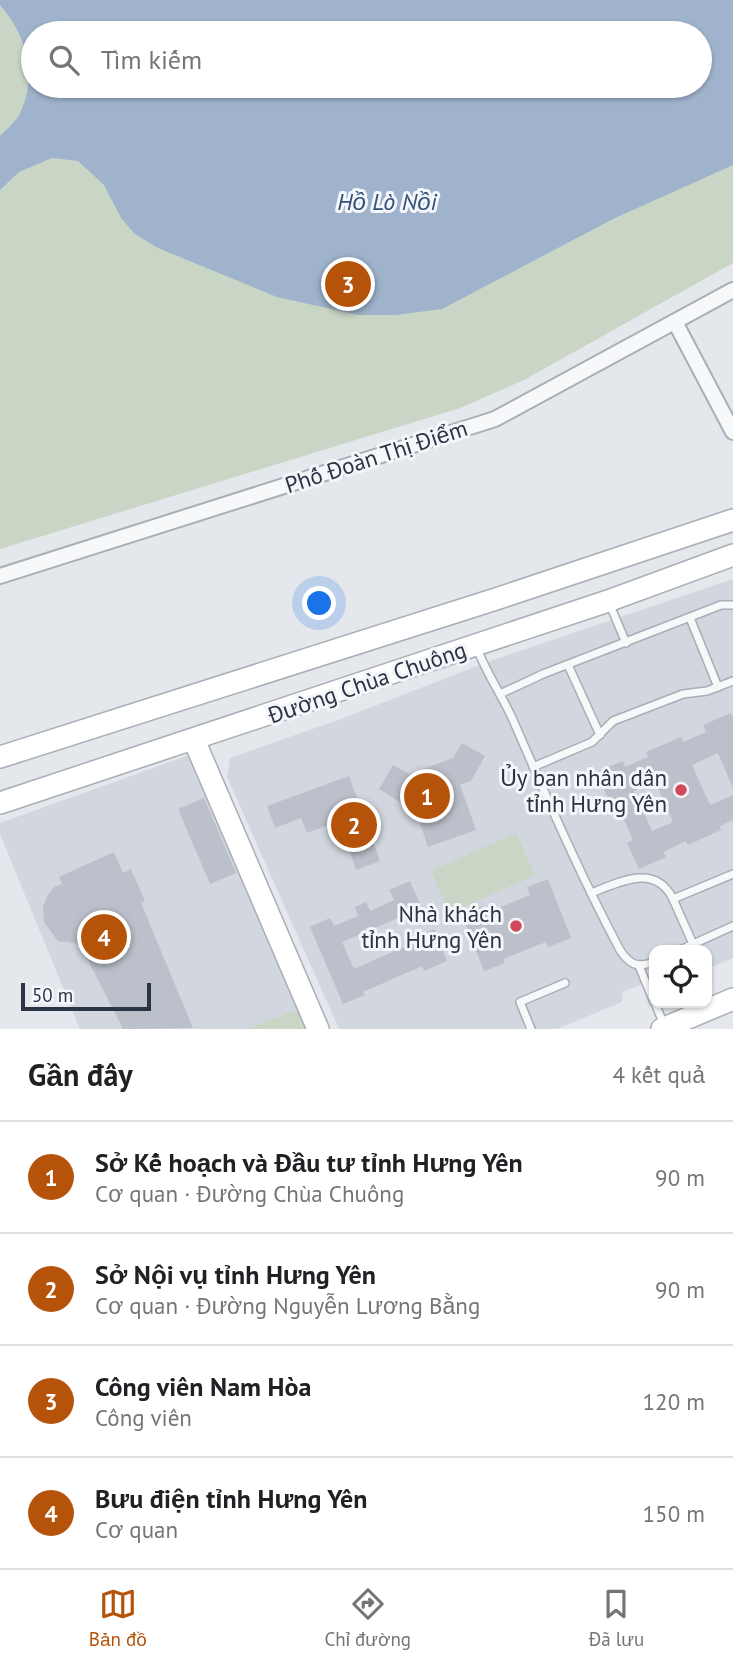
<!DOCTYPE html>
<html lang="vi">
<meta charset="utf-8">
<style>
body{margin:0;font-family:"PT Sans",sans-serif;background:#f6f6f6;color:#202124}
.controls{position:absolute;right:21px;bottom:21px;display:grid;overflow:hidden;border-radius:14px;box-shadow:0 2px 5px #0004}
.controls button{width:63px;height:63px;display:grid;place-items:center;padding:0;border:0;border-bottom:2px solid #e0e0e0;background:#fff;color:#202124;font:35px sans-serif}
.scale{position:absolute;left:21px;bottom:18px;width:130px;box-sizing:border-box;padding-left:7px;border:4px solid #2b3445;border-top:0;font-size:19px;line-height:24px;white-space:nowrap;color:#2b3445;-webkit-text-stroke:5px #f4f6f9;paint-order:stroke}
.you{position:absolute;left:320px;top:604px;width:24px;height:24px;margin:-18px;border:5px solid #fff;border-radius:50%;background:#1a73e8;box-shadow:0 0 0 10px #1a73e833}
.badge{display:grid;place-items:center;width:46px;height:46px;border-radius:50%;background:#b45309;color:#fff;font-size:23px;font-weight:700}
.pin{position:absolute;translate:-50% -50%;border:4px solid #fff;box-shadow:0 2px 7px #0006}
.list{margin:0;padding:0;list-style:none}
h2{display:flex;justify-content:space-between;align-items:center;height:91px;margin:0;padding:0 28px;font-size:30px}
h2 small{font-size:23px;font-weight:400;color:#757577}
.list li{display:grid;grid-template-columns:46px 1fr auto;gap:21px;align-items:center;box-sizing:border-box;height:112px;padding:0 28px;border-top:2px solid #e0e0e0}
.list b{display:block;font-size:26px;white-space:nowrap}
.list p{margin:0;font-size:23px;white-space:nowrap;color:#757577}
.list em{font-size:23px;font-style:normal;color:#757577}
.icon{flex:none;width:38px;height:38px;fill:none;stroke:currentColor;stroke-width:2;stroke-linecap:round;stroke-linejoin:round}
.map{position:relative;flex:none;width:733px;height:1029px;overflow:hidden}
.search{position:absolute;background:#fff;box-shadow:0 2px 5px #0004;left:21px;right:21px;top:21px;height:77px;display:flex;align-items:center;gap:18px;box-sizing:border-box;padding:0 24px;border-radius:38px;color:#757577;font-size:26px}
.sheet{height:539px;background:#fff}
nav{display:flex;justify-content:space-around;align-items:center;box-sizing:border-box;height:98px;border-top:2px solid #e0e0e0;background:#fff;font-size:19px;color:#757577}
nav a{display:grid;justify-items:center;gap:4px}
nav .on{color:#b45309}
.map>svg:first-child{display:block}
.built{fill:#d2d6de}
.green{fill:#c9d6c5;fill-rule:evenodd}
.water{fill:#9fb4cc;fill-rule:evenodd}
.building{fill:#bbc0ca;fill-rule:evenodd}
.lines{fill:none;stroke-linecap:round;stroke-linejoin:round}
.lane-casing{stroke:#a9aeb7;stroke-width:10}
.street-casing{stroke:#a9aeb7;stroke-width:18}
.secondary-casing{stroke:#a9aeb7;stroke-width:24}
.lane{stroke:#f7f8fa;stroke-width:7}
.street{stroke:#f7f8fa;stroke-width:14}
.secondary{stroke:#fff;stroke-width:21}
.poi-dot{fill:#d1495b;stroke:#f4f6f9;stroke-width:2.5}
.labels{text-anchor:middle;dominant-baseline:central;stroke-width:6;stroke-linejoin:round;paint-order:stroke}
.street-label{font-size:23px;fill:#2b3445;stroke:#f4f6f9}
.poi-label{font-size:23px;fill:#2b3445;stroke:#f4f6f9;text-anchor:end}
.water-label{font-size:24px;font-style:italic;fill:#34527a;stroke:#f4f6f9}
</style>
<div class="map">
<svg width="733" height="1029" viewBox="0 0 733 1029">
<rect width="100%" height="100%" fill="#e4e7ec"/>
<g class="built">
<path d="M733,579V958L707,969V950H654V979L623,992L622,1002L557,1029H339L227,777L230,758L341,719L490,661Z"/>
<path d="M195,753L298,1009L246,1029H80L0,834V823Z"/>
</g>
<g class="green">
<path d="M0,0H733V263L524,380L460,408L0,549ZM33,33H700V86H33Z"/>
<path d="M516,833L535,875L450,913L431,871Z"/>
<path d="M298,1009L306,1029H246Z"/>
</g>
<path class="water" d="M0,0H733V165L613,219L442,309L396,315H358L277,297L158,248L135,234L121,218L104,185L78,161L52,158L19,172L0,190V136C7,129 17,121 21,111C38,75 25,33 0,5ZM33,33H700V86H33Z"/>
<g class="building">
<path d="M731,713L733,717V788L718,753L692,765L710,805L733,795V820L720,826L721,830L688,845L686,841L663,852L666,857L639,869L627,843L633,840L616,801L610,803L596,772L623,761L625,767L648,757L646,752L681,737L683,742L706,732L703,725ZM655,781L673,822L652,831L634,791Z"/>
<path d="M462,743L485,756L471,781L460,785L476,830L428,847L413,802L405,805L379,789L393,765L409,774L453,758Z"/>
<path d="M349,776L380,861L356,870L339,821L307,833L301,818L275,828L267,806Z"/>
<path d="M204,798L236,873L210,884L178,809Z"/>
<path d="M114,852L123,873L131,869L145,901L141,903L193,1028L123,1029L80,944L58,941L44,922L43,907L48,895L54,887L62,884L59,877Z"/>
<path d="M548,879L571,938L548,947L546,942L503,959L505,963L484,971L462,915L483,906L486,913L530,895L527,887Z"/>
<path d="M410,881L426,917L409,924L405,915L342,942L354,969L415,942L413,938L434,929L447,961L424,971L422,966L363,992L365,995L343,1004L310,927L330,918L334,926L358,916L355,907L366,902L370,911L394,900L389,890Z"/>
</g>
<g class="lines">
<defs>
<g id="lane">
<path d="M610,605L626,643"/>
<path d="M690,618L718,687"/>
<path d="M477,648C486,673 502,695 513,720C547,798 580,875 620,950C630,965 637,968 654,962"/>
<path d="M568,665L600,735"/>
<path d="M500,694L543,674L721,605H733"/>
<path d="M533,767L592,742L613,721L683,694L707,691L733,681"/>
<path d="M591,893C618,883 655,862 673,899L733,874"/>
<path d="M673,899L693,944"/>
<path d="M680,950L733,926"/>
<path d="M639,966L654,1002"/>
<path d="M655,1003L664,1025"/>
<path d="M531,1029L520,1002L565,983"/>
</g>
<g id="street">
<path d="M675,322L733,432"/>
<path d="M0,576L495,419L733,290"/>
</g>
<g id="secondary">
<path d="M194,740L318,1029"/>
<path d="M0,757L496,599L733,520"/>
<path d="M0,803L608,601L733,555"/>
<path d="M662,1029L733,999"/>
</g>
</defs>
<use href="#lane" class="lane-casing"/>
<use href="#street" class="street-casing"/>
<use href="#secondary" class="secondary-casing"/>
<use href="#lane" class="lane"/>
<use href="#street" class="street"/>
<use href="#secondary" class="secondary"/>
</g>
<g class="poi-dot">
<circle cx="681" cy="790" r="7"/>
<circle cx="516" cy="926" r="7"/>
</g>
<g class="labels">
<g class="street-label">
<text transform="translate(376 456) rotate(-18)">Phố Đoàn Thị Điểm</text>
<text transform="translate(367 682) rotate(-19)">Đường Chùa Chuông</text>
</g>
<g class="poi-label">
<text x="667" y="777">Ủy ban nhân dân<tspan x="667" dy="26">tỉnh Hưng Yên</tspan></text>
<text x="502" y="913">Nhà khách<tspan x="502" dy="26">tỉnh Hưng Yên</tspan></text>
</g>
<g class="water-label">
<text x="387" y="201">Hồ Lò Nồi</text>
</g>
</g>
</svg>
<div class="controls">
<button><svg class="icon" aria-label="locate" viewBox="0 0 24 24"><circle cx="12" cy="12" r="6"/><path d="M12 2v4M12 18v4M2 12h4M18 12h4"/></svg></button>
</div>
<div class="scale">50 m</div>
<div class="you"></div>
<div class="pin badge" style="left:427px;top:796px">1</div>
<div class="pin badge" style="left:354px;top:825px">2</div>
<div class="pin badge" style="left:348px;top:284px">3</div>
<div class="pin badge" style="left:104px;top:937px">4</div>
<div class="search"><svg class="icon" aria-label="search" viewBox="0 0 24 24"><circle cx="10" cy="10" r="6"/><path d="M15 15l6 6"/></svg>Tìm kiếm</div>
</div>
<section class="sheet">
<h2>Gần đây<small>4 kết quả</small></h2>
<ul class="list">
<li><span class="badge">1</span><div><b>Sở Kế hoạch và Đầu tư tỉnh Hưng Yên</b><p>Cơ quan · Đường Chùa Chuông</p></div><em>90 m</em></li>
<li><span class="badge">2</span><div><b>Sở Nội vụ tỉnh Hưng Yên</b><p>Cơ quan · Đường Nguyễn Lương Bằng</p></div><em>90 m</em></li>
<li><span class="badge">3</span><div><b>Công viên Nam Hòa</b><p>Công viên</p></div><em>120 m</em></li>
<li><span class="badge">4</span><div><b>Bưu điện tỉnh Hưng Yên</b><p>Cơ quan</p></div><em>150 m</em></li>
</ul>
</section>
<nav>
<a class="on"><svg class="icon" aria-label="map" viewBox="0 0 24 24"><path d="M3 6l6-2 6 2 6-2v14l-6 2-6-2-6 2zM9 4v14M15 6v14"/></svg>Bản đồ</a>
<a><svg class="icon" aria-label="directions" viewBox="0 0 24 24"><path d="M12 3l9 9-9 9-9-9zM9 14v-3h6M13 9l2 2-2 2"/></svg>Chỉ đường</a>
<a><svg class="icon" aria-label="saved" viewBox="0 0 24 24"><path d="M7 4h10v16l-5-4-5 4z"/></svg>Đã lưu</a>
</nav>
